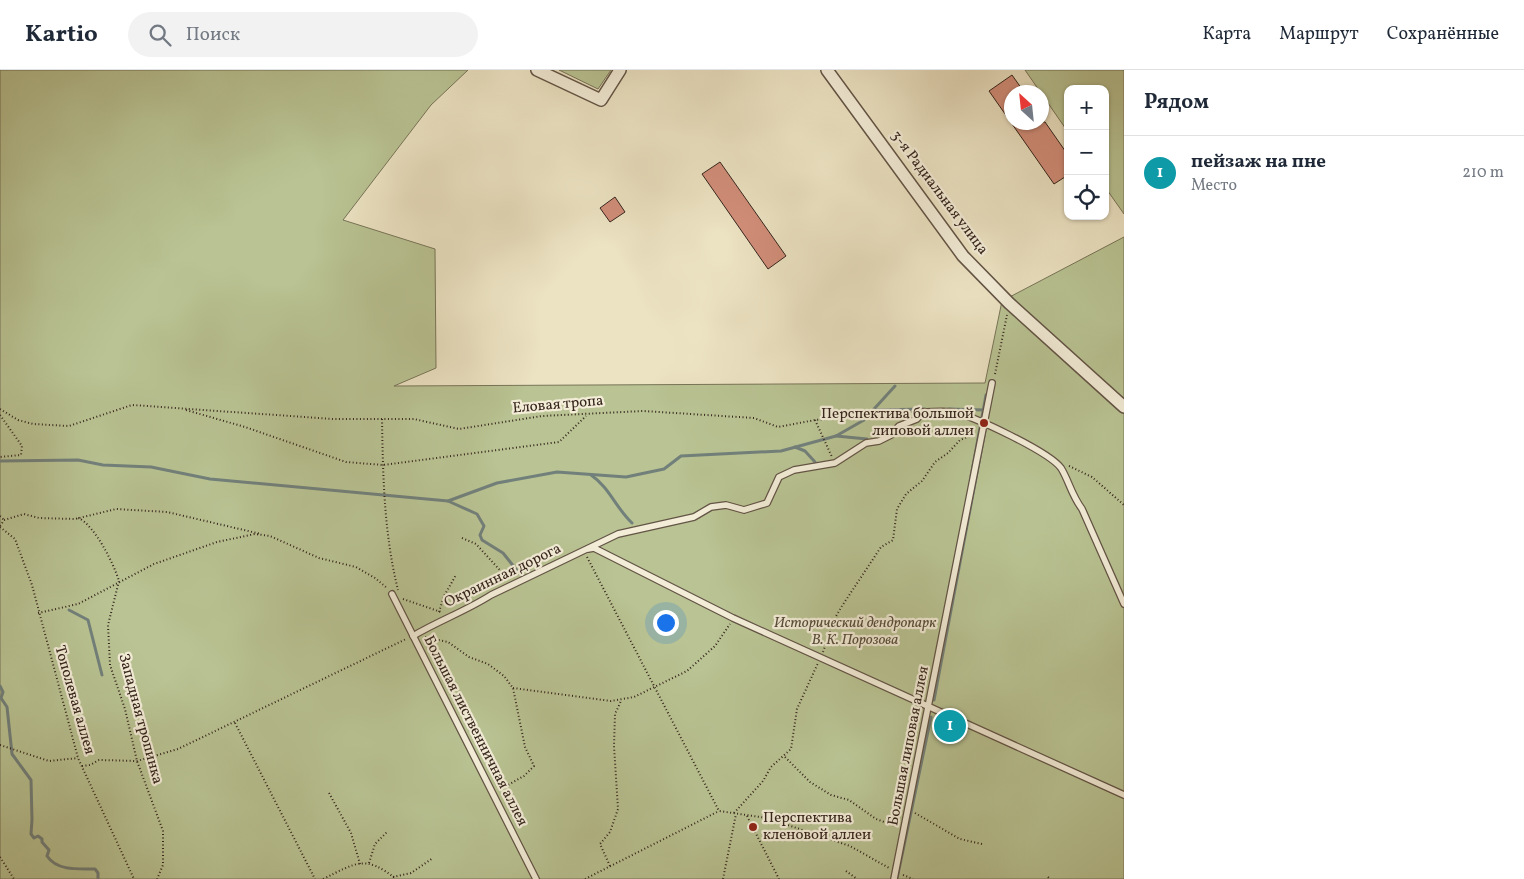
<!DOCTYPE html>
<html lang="ru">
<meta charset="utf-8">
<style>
body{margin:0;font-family:Vollkorn,serif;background:#f2f2f3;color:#1f2937}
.controls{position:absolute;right:15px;top:15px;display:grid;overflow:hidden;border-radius:10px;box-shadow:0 1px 4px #0004}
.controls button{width:45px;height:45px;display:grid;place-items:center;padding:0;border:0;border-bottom:1px solid #e0e1e3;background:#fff;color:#1f2937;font:25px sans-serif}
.compass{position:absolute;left:1004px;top:15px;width:45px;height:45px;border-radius:50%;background:#fff;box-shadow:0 1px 4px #0004;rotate:333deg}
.you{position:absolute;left:665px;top:552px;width:18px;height:18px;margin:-12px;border:4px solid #fff;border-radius:50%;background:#1a73e8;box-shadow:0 0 0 8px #1a73e833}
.badge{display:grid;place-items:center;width:32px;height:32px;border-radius:50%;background:#8f2418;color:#fff;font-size:16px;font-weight:700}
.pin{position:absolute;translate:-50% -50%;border:2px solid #fff;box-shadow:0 1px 5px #0006}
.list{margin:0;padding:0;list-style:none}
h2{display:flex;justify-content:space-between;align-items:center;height:65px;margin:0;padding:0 20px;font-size:21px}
h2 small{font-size:16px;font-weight:400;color:#747a83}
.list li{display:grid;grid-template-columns:32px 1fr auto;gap:15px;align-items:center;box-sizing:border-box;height:75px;padding:0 20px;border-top:1px solid #e0e1e3}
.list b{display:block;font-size:19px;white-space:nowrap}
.list p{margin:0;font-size:16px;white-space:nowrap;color:#747a83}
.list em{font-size:16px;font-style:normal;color:#747a83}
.icon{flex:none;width:28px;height:28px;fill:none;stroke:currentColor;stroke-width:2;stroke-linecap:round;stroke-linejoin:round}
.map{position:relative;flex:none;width:1124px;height:809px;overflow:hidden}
header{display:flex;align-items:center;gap:30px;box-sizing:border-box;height:70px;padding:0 25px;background:#fff;border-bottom:1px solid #e0e1e3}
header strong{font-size:24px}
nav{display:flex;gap:28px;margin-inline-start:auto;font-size:18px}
.search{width:350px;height:45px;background:#f2f2f3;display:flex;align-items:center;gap:12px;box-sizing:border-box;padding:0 18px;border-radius:28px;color:#747a83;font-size:19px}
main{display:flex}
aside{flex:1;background:#fff}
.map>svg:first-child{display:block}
.green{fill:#b9c393;stroke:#777458}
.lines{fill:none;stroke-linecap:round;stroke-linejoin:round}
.stream{stroke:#72807b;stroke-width:3}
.building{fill:#d28e7a;stroke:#35241c}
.service-casing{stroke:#635446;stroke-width:8}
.minor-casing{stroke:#635446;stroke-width:14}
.path{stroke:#35241c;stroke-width:2;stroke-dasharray:1 2.5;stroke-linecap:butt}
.service{stroke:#f3edd8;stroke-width:5.5}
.minor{stroke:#f3edd8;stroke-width:11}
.poi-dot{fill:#8f2418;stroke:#f3edd8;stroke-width:2}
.labels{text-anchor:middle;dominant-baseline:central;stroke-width:4.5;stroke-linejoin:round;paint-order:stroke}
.street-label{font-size:15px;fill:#35241c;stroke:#f3edd8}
.poi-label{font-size:15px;fill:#35241c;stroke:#f3edd8;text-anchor:end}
.park-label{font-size:15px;font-style:italic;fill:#564c3a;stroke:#f3edd8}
</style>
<header>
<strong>Kartio</strong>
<div class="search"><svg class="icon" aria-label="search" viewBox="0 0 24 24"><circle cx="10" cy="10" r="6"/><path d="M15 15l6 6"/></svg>Поиск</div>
<nav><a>Карта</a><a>Маршрут</a><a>Сохранённые</a></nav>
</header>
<main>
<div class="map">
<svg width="1124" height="809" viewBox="0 0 1124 809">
<rect width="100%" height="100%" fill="#ece3c3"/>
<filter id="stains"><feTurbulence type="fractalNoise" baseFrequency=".004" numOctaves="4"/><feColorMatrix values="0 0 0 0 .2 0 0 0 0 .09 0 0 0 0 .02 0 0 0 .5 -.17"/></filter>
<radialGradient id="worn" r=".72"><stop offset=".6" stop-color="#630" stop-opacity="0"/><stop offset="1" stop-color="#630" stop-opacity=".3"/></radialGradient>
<g class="green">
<path d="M0,0H468L431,35L343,150L435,179L436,298L394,316L985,313L1002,231L1124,167V809H0Z"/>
<path d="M559,0H611L598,19Z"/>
<path d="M1025,0H1124V144L1105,117V19H1068V62Z"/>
</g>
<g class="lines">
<g class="stream">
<path d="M949,339L985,340"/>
<path d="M874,340L925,339"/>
<path d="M836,366L867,369"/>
<path d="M795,377L805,381L815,392"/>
<path d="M0,391L78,390L103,395L151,397L210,409L448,431L497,413L557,402L626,407L664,399L681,386L781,381L836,366L864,350L895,316"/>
<path d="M591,405C609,417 616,438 632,453"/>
<path d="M971,407L986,325"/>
<path d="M448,431L477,444L484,456L480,465L482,470L503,483L519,503"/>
<path d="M69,540L88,550L102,605"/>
<path d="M0,616L3,622L1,628L7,637L12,684L31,710L32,750L31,764L34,768L38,766L42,769V772L49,780L47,786C57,801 78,799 95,799L98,803V809"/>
<path d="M934,630L986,355"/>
<path d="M897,809L931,647"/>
</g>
</g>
<g class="building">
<path d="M1012,5L1024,22H1012V52H1045L1068,85V105L1054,114L989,21Z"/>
<path d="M720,92L786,186L768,199L702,104Z"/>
<path d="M615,127L625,142L610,152L600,138Z"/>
</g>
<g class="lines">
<defs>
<g id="service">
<path d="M588,479L594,478L733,548L1124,725"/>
<path d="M392,524L536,809"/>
<path d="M413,566C438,551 466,541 491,525L618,464L694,447L711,437L726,435L744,440L767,433L779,407L794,400L835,393L866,373L879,371L891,365L899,356L917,349L922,342C932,342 943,341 953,342C974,346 1049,382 1061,398C1069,411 1071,424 1082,439L1124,534"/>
<path d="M894,809L992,313"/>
</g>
<g id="minor">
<path d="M537,0L601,30L620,0"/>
<path d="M827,0L963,186L1009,233L1124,337"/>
</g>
</defs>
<use href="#service" class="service-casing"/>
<use href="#minor" class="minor-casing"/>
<g class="path">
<path d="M995,304L1007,245"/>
<path d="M0,339L18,350L33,354L69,356L132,335L333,349H414L459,359L542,346L643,341L754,348L778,357L815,350L912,342"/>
<path d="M186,340L245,357L346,392L383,395L559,372L586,346"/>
<path d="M0,345L22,376L21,385L0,387"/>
<path d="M382,349C383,407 384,464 398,520"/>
<path d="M815,350L832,387"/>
<path d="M1069,396L1092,407L1124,435"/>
<path d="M0,446L4,450"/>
<path d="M78,448C94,454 114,494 119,511L108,555L110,595L125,639L137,691L163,761V795L157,809"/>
<path d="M4,450L24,444L39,448L75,449L116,439L167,442L261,464"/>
<path d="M0,456L4,450"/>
<path d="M0,457L15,469L32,515L78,688L134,809"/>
<path d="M462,468L476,474L508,509"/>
<path d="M587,487L719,741L767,748L850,776L889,798"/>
<path d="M403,529L441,542"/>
<path d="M439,542L444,526L456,505"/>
<path d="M38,543L78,534L154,494L217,472L255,464L270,466L319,488L356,497L375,508L387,518"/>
<path d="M425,567L448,572L469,587L488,594L504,606L513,618L525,677L534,696L524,706L499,720"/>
<path d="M823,582L835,548L842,536L881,477L893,470L897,439L906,424L922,411L935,392L948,383L960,370L975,364"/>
<path d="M513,618L611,631L634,627L687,601L715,576L730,554"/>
<path d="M235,653L315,809"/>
<path d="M0,675L49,691L78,688"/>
<path d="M785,687L810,712L831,725L849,730L876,749L898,757"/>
<path d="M82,696L90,695L99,690L137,691L178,679L406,569"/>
<path d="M329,723L351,763L360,794"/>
<path d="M734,743L763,711L771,697L791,679L797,639L818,593"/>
<path d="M915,743L960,769L982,774"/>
<path d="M747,746L779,809"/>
<path d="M0,787L14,809"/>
<path d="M369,793L375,774L387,762"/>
<path d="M610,796L600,774L610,762L618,739L614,676L615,644L621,631"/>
<path d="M846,801L857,809"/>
<path d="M903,805L913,809"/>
<path d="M393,807L411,803L433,788"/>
<path d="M1048,807L1050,809"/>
<path d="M323,809C356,793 365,784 396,809"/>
<path d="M585,809L719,741"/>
<path d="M723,809L736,744"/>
</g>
<use href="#service" class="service"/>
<use href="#minor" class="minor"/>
</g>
<g class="poi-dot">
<circle cx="984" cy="353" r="5"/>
<circle cx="753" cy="757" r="5"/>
</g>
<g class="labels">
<g class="street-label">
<text transform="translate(939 123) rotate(53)">3-я Радиальная улица</text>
<text transform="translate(558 335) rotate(-5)">Еловая тропа</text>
<text transform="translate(503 506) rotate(-26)">Окраинная дорога</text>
<text transform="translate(74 630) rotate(74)">Тополевая аллея</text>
<text transform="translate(140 649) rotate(75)">Западная тропинка</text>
<text transform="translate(475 661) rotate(63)">Большая лиственничная аллея</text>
<text transform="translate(909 676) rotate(-79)">Большая липовая аллея</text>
</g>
<g class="poi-label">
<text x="974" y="344">Перспектива большой<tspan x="974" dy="17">липовой аллеи</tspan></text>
<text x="763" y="748" text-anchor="start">Перспектива<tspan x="763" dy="17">кленовой аллеи</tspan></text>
</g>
<g class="park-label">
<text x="855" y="553">Исторический дендропарк<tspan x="855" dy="17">В. К. Порозова</tspan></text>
</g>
</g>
<rect width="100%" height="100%" filter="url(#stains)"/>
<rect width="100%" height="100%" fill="url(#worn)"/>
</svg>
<div class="controls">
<button>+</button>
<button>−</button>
<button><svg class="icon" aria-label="locate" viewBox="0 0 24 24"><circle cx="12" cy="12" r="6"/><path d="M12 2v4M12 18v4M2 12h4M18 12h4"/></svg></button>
</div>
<svg class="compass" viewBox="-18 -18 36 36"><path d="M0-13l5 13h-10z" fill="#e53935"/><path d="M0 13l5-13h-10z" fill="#747a83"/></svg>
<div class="you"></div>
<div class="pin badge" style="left:950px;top:656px;background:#0f9aa8">1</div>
</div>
<aside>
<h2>Рядом<small></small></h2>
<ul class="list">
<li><span class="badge" style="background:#0f9aa8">1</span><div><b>пейзаж на пне</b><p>Место</p></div><em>210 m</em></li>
</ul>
</aside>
</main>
